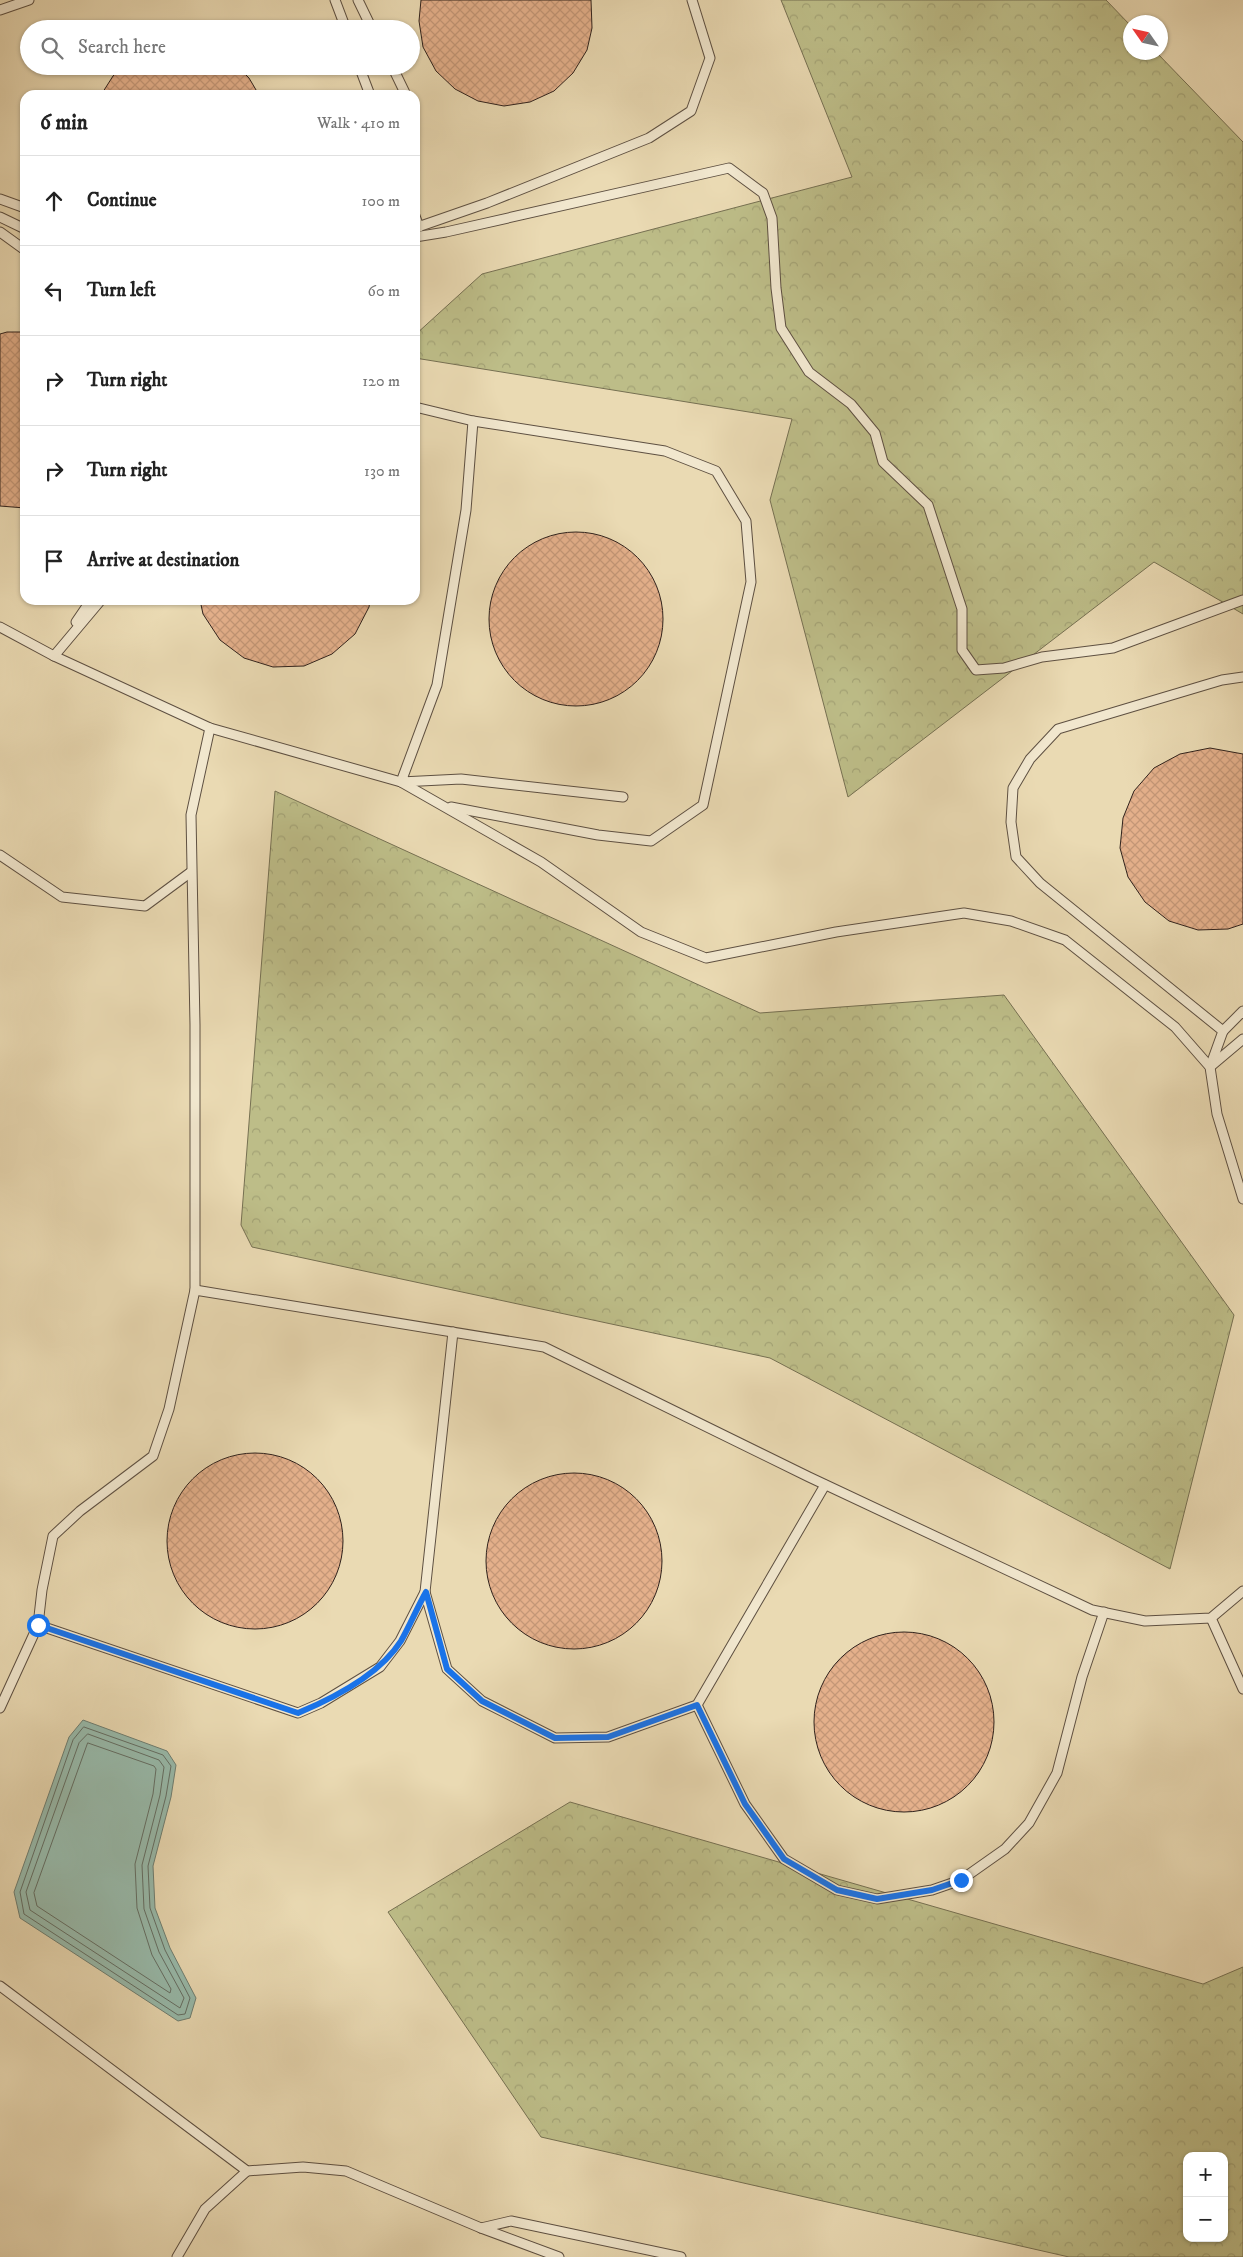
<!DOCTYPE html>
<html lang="en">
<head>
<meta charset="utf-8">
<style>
  :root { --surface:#fff; --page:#f2f2f2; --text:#222; --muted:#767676; --line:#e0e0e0 }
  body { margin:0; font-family:"IM FELL DW Pica",serif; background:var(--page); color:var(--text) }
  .controls { position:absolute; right:15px; bottom:15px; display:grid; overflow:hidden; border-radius:10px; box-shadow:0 1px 4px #0004 }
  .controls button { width:45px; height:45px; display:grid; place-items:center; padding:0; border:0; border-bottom:1px solid var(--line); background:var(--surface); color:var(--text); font:25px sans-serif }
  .compass { position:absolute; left:1123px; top:15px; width:45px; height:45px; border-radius:50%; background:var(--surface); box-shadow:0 1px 4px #0004; rotate:304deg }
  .stop { position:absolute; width:15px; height:15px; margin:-11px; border:4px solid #1a73e8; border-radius:50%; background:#fff }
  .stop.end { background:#1a73e8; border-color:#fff; box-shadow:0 1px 5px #0008 }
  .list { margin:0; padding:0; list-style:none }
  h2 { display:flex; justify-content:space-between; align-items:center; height:65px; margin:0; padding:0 20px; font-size:21px }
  h2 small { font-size:16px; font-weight:400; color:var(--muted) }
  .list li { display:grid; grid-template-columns:32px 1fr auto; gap:15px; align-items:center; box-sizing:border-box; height:90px; padding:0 20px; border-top:1px solid var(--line) }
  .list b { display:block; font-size:19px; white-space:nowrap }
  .list em { font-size:16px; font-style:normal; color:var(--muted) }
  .icon { flex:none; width:28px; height:28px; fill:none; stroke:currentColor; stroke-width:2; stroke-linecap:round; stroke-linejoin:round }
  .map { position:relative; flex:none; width:1243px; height:2257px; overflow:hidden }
  .search { position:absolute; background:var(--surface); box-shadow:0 1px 4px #0004; left:20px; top:20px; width:400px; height:55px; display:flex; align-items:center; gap:12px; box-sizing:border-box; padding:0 18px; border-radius:28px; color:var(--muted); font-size:19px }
  .panel { position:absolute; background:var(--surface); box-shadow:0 1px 4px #0004; left:20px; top:90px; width:400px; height:515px; border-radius:15px }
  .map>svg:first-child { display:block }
  .forest { fill:url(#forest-crowns); stroke:#767052; fill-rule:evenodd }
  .water { fill:#98bbac; stroke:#6e7e72 }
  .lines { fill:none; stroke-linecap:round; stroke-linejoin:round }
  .shore { stroke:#646e64; stroke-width:1 }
  .building { fill:url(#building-cross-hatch); stroke:#30221c }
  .lane-casing { stroke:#5e5042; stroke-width:11 }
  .lane { stroke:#f1e7ce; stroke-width:9 }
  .route { stroke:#1a73e8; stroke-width:6 }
</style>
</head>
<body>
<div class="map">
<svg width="1243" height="2257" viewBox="0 0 1243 2257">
  <defs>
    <pattern id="forest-crowns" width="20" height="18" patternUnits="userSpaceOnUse" patternTransform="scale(1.25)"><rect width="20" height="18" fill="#bdbd88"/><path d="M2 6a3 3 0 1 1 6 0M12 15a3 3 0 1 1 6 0" fill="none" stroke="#a3a275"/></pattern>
    <pattern id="building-cross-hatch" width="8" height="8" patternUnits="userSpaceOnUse" patternTransform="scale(1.25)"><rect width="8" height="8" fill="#e4b08b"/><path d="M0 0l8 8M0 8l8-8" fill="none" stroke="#c49777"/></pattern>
  </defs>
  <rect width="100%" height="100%" fill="#eadab3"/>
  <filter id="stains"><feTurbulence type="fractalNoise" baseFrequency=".004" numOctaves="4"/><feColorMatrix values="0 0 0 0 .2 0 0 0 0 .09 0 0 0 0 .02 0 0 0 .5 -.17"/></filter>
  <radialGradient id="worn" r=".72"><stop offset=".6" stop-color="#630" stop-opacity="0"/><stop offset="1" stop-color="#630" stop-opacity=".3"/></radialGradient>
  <g class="forest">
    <polygon points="781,0 1106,0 1130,25 1130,52 1157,53 1243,142 1243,614 1154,562 848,797 770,500 792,419 415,358 415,335 482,274 852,177"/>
    <polygon points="275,791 760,1013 1004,995 1234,1315 1170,1569 770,1358 252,1247 241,1225"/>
    <path d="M570 1802 1203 1984 1243 1967V2257H1069L541 2137 388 1912ZM1187 2156H1224V2238H1187Z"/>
  </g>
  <polygon class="water" points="83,1720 167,1751 176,1765 171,1797 153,1866 155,1908 170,1948 196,1998 190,2018 178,2021 20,1918 14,1892 69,1737"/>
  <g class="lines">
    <g class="shore">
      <polygon points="84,1727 163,1755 171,1766 166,1796 148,1866 150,1908 165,1950 190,1998 185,2014 178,2015 24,1914 20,1892 73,1740"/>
      <polygon points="88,1734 159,1760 164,1767 160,1795 142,1865 144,1909 159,1952 184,1998 180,2008 30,1910 26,1892 79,1743"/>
      <polygon points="88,1743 154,1766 156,1769 153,1794 135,1864 137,1908 152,1955 171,1989 170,1993 37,1906 34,1893"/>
    </g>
  </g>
  <g class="building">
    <polygon points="421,0 591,0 592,28 587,50 573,73 554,91 530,102 504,106 478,101 455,89 436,71 423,47 419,21"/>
    <polygon points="123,66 237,66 249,78 259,95 101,95 113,76"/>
    <polygon points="7,332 25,332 25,508 0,506 0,334"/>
    <circle cx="576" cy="619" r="87"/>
    <polygon points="200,600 370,600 369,607 355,634 332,654 304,666 273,667 244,658 220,640 203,614"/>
    <polygon points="1210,748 1243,754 1243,924 1228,929 1198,930 1169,921 1145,902 1128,877 1120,848 1123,818 1134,791 1154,768 1180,754"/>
    <circle cx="255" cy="1541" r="88"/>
    <circle cx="574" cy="1561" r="88"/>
    <circle cx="904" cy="1722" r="90"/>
  </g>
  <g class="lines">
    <g class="lane-casing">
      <g id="lane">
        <polyline points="335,0 346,29"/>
        <polyline points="358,0 372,29"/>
        <polyline points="0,10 29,0"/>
        <polyline points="359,66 370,95"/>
        <polyline points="392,66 406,95"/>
        <polyline points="0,199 25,208"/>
        <polyline points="415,216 419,227"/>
        <polyline points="0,217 25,229"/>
        <polyline points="415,228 487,203 649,138 691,111 710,58 692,0"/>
        <polyline points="0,232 25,250"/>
        <polyline points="415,237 446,232 729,168 763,193 772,218 776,288 781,328 809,372 851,404 875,433 883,462 928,505 962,609 962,650 976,670 1004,668 1042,657 1113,648 1243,600"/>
        <polyline points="415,407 473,421 665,451 716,471 746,521 751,582 703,805 651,841 598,835 451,807"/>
        <polyline points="473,421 466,510 437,685 401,782 461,779 623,797"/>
        <polyline points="76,622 91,600"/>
        <polyline points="0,627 54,656 210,728 401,782 541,862 641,932 706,958 836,932 964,913 1011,921 1065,940 1175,1027 1210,1067 1217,1114 1243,1199"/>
        <polyline points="54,656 101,600"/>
        <polyline points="0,855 62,897 145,906 191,872"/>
        <polyline points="1223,1031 1243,1011"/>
        <polyline points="1211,1066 1243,1039"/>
        <polyline points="1210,1067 1223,1031 1040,883 1016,857 1011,822 1013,788 1030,759 1058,729 1222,680 1243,677"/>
        <polyline points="195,1290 195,1025 191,815 210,728"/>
        <polyline points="425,1592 447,1669 482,1701 555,1738 608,1737 697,1705 825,1485"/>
        <polyline points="1211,1618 1243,1689"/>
        <polyline points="38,1625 298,1713 321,1703 380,1667 400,1641 425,1592 453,1332"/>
        <polyline points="697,1705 745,1804 784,1859 837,1890 877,1899 932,1890 961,1880 1005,1849 1029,1823 1057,1773 1082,1677 1104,1612"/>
        <polyline points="0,1708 38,1625 42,1590 53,1536 80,1511 153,1456 169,1409 195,1290 544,1347 809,1477 1092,1610 1145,1621 1211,1618 1243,1591"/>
        <polyline points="0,1986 247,2171 303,2167 346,2171 481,2228 559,2257"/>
        <polyline points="481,2228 511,2221 681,2257"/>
        <polyline points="177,2257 205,2209 247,2171"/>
      </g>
    </g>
    <use href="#lane" class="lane"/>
  </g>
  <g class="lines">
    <path class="route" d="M38 1625 298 1713C334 1698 380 1674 401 1641 410 1625 417 1608 426 1592L447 1669 482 1701 555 1738 608 1737 697 1705 745 1804 784 1859 837 1890 877 1899 932 1890 961 1880"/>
  </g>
  <rect width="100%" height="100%" filter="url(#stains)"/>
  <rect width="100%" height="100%" fill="url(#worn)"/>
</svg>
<div class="controls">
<button>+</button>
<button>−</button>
</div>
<svg class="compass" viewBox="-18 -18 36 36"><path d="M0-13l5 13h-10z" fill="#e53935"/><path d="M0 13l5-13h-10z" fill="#767676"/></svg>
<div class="stop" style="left:38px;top:1625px"></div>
<div class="stop end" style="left:961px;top:1880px"></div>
<div class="search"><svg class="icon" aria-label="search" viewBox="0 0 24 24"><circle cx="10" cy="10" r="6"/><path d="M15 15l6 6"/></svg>Search here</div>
<section class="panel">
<h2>6 min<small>Walk · 410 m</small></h2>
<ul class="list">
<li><svg class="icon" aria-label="ahead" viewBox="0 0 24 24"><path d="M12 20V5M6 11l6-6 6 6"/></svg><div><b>Continue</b></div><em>100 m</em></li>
<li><svg class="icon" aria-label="left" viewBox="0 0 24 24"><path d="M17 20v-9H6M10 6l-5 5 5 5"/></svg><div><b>Turn left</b></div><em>60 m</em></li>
<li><svg class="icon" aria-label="right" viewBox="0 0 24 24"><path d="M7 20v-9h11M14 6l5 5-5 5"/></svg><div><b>Turn right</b></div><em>120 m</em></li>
<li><svg class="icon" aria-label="right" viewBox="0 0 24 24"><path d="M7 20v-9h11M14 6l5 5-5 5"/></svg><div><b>Turn right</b></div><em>130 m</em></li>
<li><svg class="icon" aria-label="arrive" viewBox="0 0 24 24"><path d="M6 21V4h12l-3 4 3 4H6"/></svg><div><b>Arrive at destination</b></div></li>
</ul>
</section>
</div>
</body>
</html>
